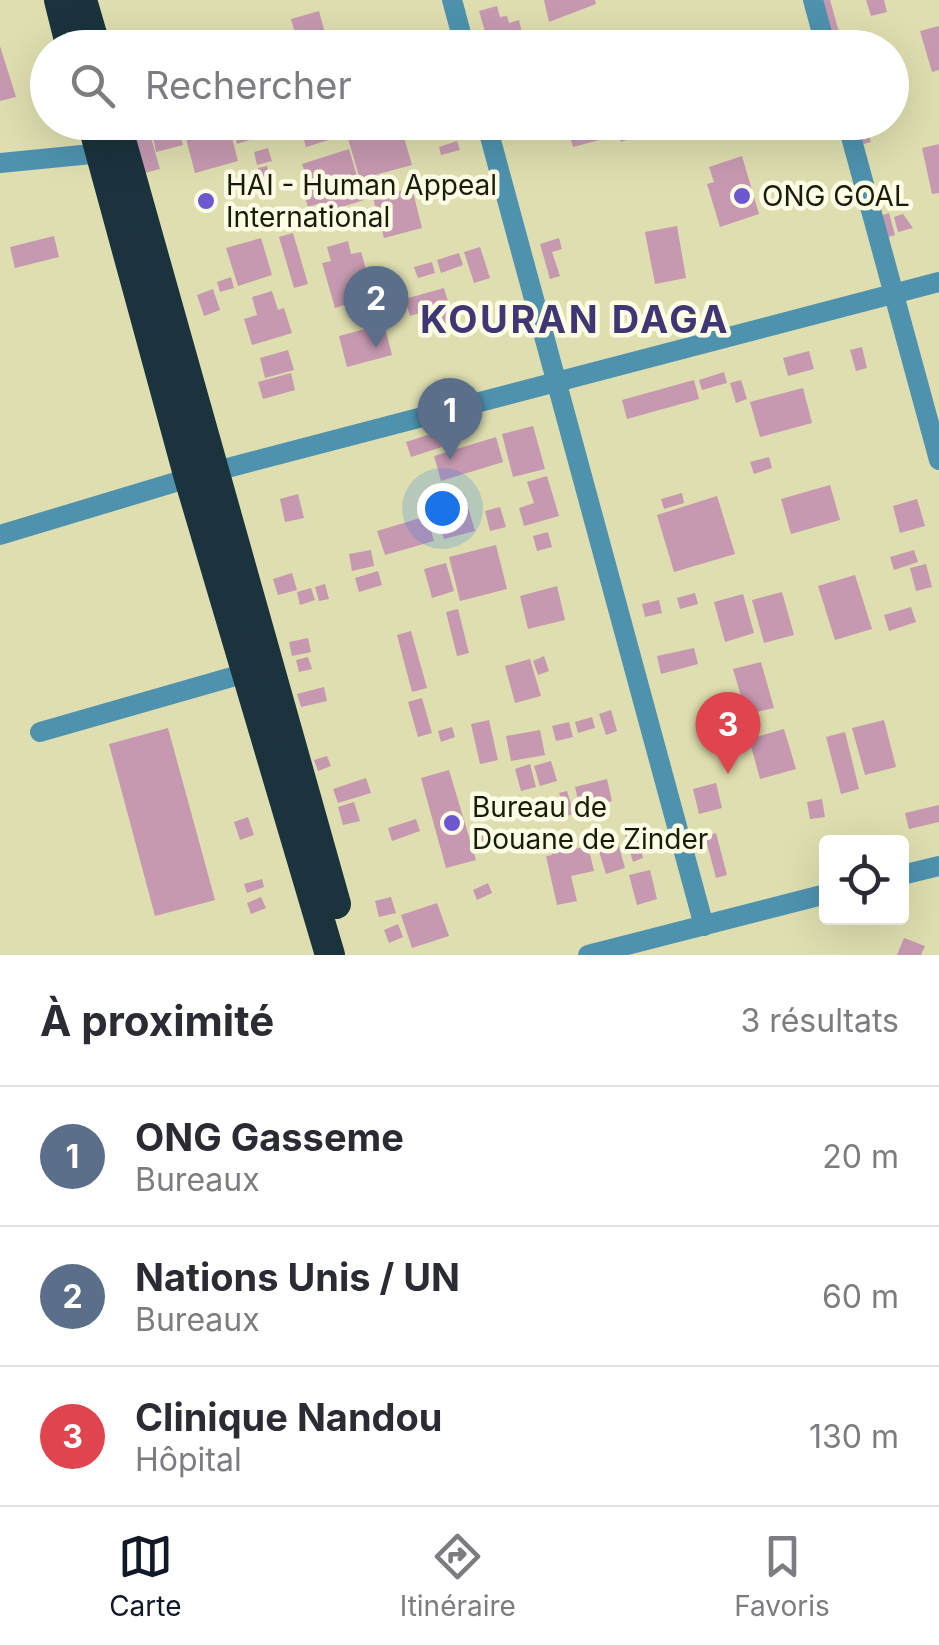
<!DOCTYPE html>
<html lang="fr">
<head>
<meta charset="utf-8">
<style>
  :root { --surface:#fff; --page:#f7f7f7; --text:#2b2b33; --muted:#7c7c81; --line:#e1e1e2; --accent:#111827 }
  body { margin:0; font-family:Inter,sans-serif; background:var(--page); color:var(--text) }
  .controls { position:absolute; right:30px; bottom:30px; display:grid; overflow:hidden; border-radius:10px; box-shadow:0 10px 40px #0002 }
  .controls button { width:90px; height:90px; display:grid; place-items:center; padding:0; border:0; border-bottom:2px solid var(--line); background:var(--surface); color:var(--text); font:50px sans-serif }
  .you { position:absolute; left:442px; top:508px; width:35px; height:35px; margin:-25px; border:8px solid #fff; border-radius:50%; background:#1a73e8; box-shadow:0 0 0 15px #1a73e833 }
  .badge { display:grid; place-items:center; width:65px; height:65px; border-radius:50%; background:var(--accent); color:#fff; font-size:32px; font-weight:700 }
  .pin { position:absolute; translate:-50% -82px; filter:drop-shadow(0 2px 5px #0008) }
  .pin::after { content:''; position:absolute; top:52px; width:35px; height:30px; background:inherit; clip-path:polygon(0 0,100% 0,50% 100%) }
  .list { margin:0; padding:0; list-style:none }
  h2 { display:flex; justify-content:space-between; align-items:center; height:130px; margin:0; padding:0 40px; font-size:42px }
  h2 small { font-size:32px; font-weight:400; color:var(--muted) }
  .list li { display:grid; grid-template-columns:65px 1fr auto; gap:30px; align-items:center; box-sizing:border-box; height:140px; padding:0 40px; border-top:2px solid var(--line) }
  .list b { display:block; font-size:38px; white-space:nowrap }
  .list p { margin:0; font-size:32px; white-space:nowrap; color:var(--muted) }
  .list em { font-size:32px; font-style:normal; color:var(--muted) }
  .icon { flex:none; width:55px; height:55px; fill:none; stroke:currentColor; stroke-width:2; stroke-linecap:round; stroke-linejoin:round }
  .map { position:relative; flex:none; width:939px; height:955px; overflow:hidden }
  .search { position:absolute; background:var(--surface); box-shadow:0 10px 40px #0002; left:30px; right:30px; top:30px; height:110px; display:flex; align-items:center; gap:25px; box-sizing:border-box; padding:0 35px; border-radius:55px; color:var(--muted); font-size:38px }
  .sheet { height:550px; background:var(--surface) }
  nav { display:flex; justify-content:space-around; align-items:center; box-sizing:border-box; height:140px; border-top:2px solid var(--line); background:var(--surface); font-size:28px; color:var(--muted) }
  nav a { display:grid; justify-items:center; gap:5px }
  nav .on { color:var(--accent) }
  .map>svg:first-child { display:block }
  .building { fill:#c699b0 }
  .lines { fill:none; stroke-linecap:round; stroke-linejoin:round }
  .minor { stroke:#4e92ae; stroke-width:20 }
  .highway { stroke:#1a333d; stroke-width:30 }
  .poi-dot { fill:#6e57d1; stroke:#fdfde6; stroke-width:4 }
  .labels { text-anchor:middle; dominant-baseline:central; stroke-width:9; stroke-linejoin:round; paint-order:stroke }
  .poi-label { font-size:28px; fill:#1c1b0a; stroke:#fdfde6; text-anchor:start }
  .district-label { font-size:38px; font-weight:bold; letter-spacing:2.5px; fill:#403673; stroke:#fdfde6 }
</style>
</head>
<body>
<div class="map">
<svg width="939" height="955" viewBox="0 0 939 955">
  <rect width="100%" height="100%" fill="#dedeb0"/>
  <g class="building">
    <polygon points="544,0 595,0 596,4 549,22"/>
    <polygon points="816,0 830,0 839,32 827,36"/>
    <polygon points="866,0 884,0 887,12 871,16"/>
    <polygon points="497,6 500,17 507,16 509,23 519,20 522,33 488,42 479,11"/>
    <polygon points="319,11 329,48 299,48 291,19"/>
    <polygon points="939,26 939,70 932,72 920,31"/>
    <polygon points="603,32 607,48 548,48 548,46"/>
    <polygon points="701,33 705,48 687,48 684,38"/>
    <polygon points="0,46 16,97 0,101"/>
    <polygon points="213,122 228,122 238,161 195,173 184,131"/>
    <polygon points="231,122 248,123 253,139 237,144"/>
    <polygon points="298,122 341,122 345,135 306,147"/>
    <polygon points="343,122 363,122 364,128 389,122 393,137 403,134 412,165 360,179"/>
    <polygon points="565,122 627,122 632,138 621,142 617,128 605,131 607,138 573,147"/>
    <polygon points="849,122 865,122 871,142 856,146"/>
    <polygon points="148,127 160,169 145,173 134,131"/>
    <polygon points="179,131 183,145 156,152 153,137"/>
    <polygon points="457,141 460,150 441,155 439,147"/>
    <polygon points="939,144 939,193 932,194 922,148"/>
    <polygon points="268,148 272,161 257,165 254,152"/>
    <polygon points="349,149 364,200 323,213 321,203 308,207 301,184 308,182 302,164"/>
    <polygon points="742,156 759,214 720,227 707,184 714,182 709,167"/>
    <polygon points="267,166 275,194 266,196 258,168"/>
    <polygon points="412,188 422,228 384,238 373,198"/>
    <polygon points="889,213 895,235 882,239 876,217"/>
    <polygon points="903,214 913,228 898,232 894,217"/>
    <polygon points="677,226 686,278 655,284 645,232"/>
    <polygon points="293,233 308,284 294,288 279,237"/>
    <polygon points="54,236 59,257 15,268 10,247"/>
    <polygon points="261,238 272,275 238,286 226,248"/>
    <polygon points="559,238 562,249 552,252 560,276 550,279 540,244"/>
    <polygon points="348,241 351,254 361,252 374,296 335,308 322,263 331,261 327,247"/>
    <polygon points="480,247 490,278 474,283 464,252"/>
    <polygon points="459,253 463,265 441,273 437,260"/>
    <polygon points="432,262 435,273 418,278 414,267"/>
    <polygon points="231,277 234,288 220,292 217,282"/>
    <polygon points="444,288 454,322 444,325 439,307 410,316 405,299"/>
    <polygon points="213,289 220,310 204,316 197,295"/>
    <polygon points="272,291 278,310 284,308 292,333 252,345 244,319 257,315 252,297"/>
    <polygon points="384,324 392,355 347,367 339,336"/>
    <polygon points="862,347 867,368 856,371 850,350"/>
    <polygon points="288,350 294,370 265,378 260,358"/>
    <polygon points="809,351 814,369 788,376 783,358"/>
    <polygon points="724,372 727,383 702,390 699,380"/>
    <polygon points="291,373 295,390 263,399 258,382"/>
    <polygon points="694,380 699,399 627,419 622,400"/>
    <polygon points="741,380 747,399 736,403 730,383"/>
    <polygon points="803,388 812,423 760,437 750,402"/>
    <polygon points="533,426 545,469 513,477 502,434"/>
    <polygon points="437,432 442,447 411,457 406,442"/>
    <polygon points="496,437 503,462 441,481 434,456"/>
    <polygon points="769,457 772,468 754,474 750,462"/>
    <polygon points="547,476 559,516 524,526 519,508 534,503 527,482"/>
    <polygon points="830,485 840,520 791,534 781,499"/>
    <polygon points="464,493 475,531 444,539 433,503"/>
    <polygon points="682,493 684,503 664,509 661,499"/>
    <polygon points="298,494 304,518 285,522 280,499"/>
    <polygon points="717,496 735,554 674,572 657,515"/>
    <polygon points="917,499 925,526 900,533 893,506"/>
    <polygon points="500,507 506,527 490,531 485,511"/>
    <polygon points="427,516 434,541 385,555 377,531"/>
    <polygon points="548,532 552,547 537,551 533,536"/>
    <polygon points="496,545 507,589 460,601 449,557"/>
    <polygon points="371,550 374,566 352,571 349,554"/>
    <polygon points="914,550 918,562 894,570 890,557"/>
    <polygon points="446,563 454,591 432,598 424,569"/>
    <polygon points="926,564 932,587 916,591 910,568"/>
    <polygon points="378,571 382,585 359,592 355,578"/>
    <polygon points="292,573 297,590 278,595 273,579"/>
    <polygon points="855,575 872,629 835,640 818,586"/>
    <polygon points="325,584 329,599 319,601 315,587"/>
    <polygon points="557,586 565,620 528,629 520,596"/>
    <polygon points="311,588 315,600 300,605 297,592"/>
    <polygon points="782,592 794,635 764,643 752,600"/>
    <polygon points="695,593 698,604 680,609 677,598"/>
    <polygon points="743,594 754,633 725,642 714,602"/>
    <polygon points="659,600 662,613 645,617 642,604"/>
    <polygon points="911,607 916,622 889,631 884,615"/>
    <polygon points="458,609 469,653 457,656 446,612"/>
    <polygon points="411,631 427,688 412,692 397,635"/>
    <polygon points="308,638 311,652 292,656 289,642"/>
    <polygon points="694,648 698,664 661,674 657,656"/>
    <polygon points="544,656 549,671 538,675 533,661"/>
    <polygon points="308,657 312,669 299,672 296,660"/>
    <polygon points="530,659 541,696 515,703 505,666"/>
    <polygon points="761,662 774,708 733,717 727,700 739,696 744,706 733,669"/>
    <polygon points="324,687 327,701 301,707 297,694"/>
    <polygon points="422,698 432,733 418,737 408,702"/>
    <polygon points="611,710 617,731 606,735 599,714"/>
    <polygon points="592,717 595,728 578,733 575,722"/>
    <polygon points="489,720 498,760 480,764 471,724"/>
    <polygon points="884,720 896,767 865,775 852,728"/>
    <polygon points="569,722 573,737 556,741 552,726"/>
    <polygon points="452,727 455,737 441,742 438,731"/>
    <polygon points="168,728 215,900 155,916 109,744"/>
    <polygon points="784,729 796,769 760,779 749,739"/>
    <polygon points="540,730 545,755 511,761 506,736"/>
    <polygon points="845,732 859,789 841,794 826,737"/>
    <polygon points="327,756 331,766 318,771 314,760"/>
    <polygon points="551,761 557,781 540,786 534,766"/>
    <polygon points="530,764 536,787 521,791 515,769"/>
    <polygon points="449,770 476,860 446,868 421,778"/>
    <polygon points="366,778 371,793 338,803 333,789"/>
    <polygon points="607,779 612,801 580,808 575,787"/>
    <polygon points="716,783 722,808 699,814 693,789"/>
    <polygon points="567,791 574,814 566,816 559,793"/>
    <polygon points="822,799 825,817 810,819 807,802"/>
    <polygon points="354,802 360,821 343,825 338,807"/>
    <polygon points="939,805 939,822 909,829 905,813"/>
    <polygon points="248,817 254,835 240,840 234,822"/>
    <polygon points="416,819 420,831 392,841 388,828"/>
    <polygon points="634,825 643,858 633,862 623,828"/>
    <polygon points="485,829 492,848 479,853 473,834"/>
    <polygon points="716,833 727,875 716,878 705,836"/>
    <polygon points="616,836 625,868 606,874 596,842"/>
    <polygon points="561,839 565,851 588,846 594,871 571,876 577,901 557,905 546,856 552,855 549,842"/>
    <polygon points="650,870 657,899 637,905 629,875"/>
    <polygon points="262,879 264,887 247,893 244,884"/>
    <polygon points="488,883 492,893 477,900 473,890"/>
    <polygon points="261,897 266,908 251,914 247,903"/>
    <polygon points="391,897 396,913 379,917 375,901"/>
    <polygon points="437,903 449,936 412,948 401,915"/>
    <polygon points="398,924 403,937 389,943 384,930"/>
    <polygon points="904,938 925,946 921,955 897,955"/>
  </g>
  <g class="lines">
    <g class="minor">
      <polyline points="452,0 465,48"/>
      <polyline points="813,0 826,48"/>
      <polyline points="486,122 704,926"/>
      <polyline points="847,122 939,460"/>
      <polyline points="0,163 112,152"/>
      <polyline points="0,535 189,478 939,282"/>
      <polyline points="40,732 256,670"/>
      <polyline points="902,875 939,866"/>
      <polyline points="588,955 826,894"/>
    </g>
    <g class="highway">
      <polyline points="59,0 71,48"/>
      <polyline points="82,0 96,48"/>
      <polyline points="92,122 189,478 330,955"/>
      <polyline points="116,122 336,904"/>
    </g>
  </g>
  <g class="poi-dot">
    <circle cx="742" cy="196" r="10"/>
    <circle cx="206" cy="201" r="10"/>
    <circle cx="452" cy="823" r="10"/>
  </g>
  <g class="labels">
    <g class="poi-label">
      <text x="226" y="185">HAI - Human Appeal<tspan x="226" dy="32">International</tspan></text>
      <text x="762" y="196">ONG GOAL</text>
      <text x="472" y="807">Bureau de<tspan x="472" dy="32">Douane de Zinder</tspan></text>
    </g>
    <g class="district-label">
      <text x="575" y="319">KOURAN DAGA</text>
    </g>
  </g>
</svg>
<div class="controls">
<button><svg class="icon" aria-label="locate" viewBox="0 0 24 24"><circle cx="12" cy="12" r="6"/><path d="M12 2v4M12 18v4M2 12h4M18 12h4"/></svg></button>
</div>
<div class="you"></div>
<div class="pin badge" style="left:450px;top:460px;background:#5c6f8a">1</div>
<div class="pin badge" style="left:376px;top:348px;background:#5c6f8a">2</div>
<div class="pin badge" style="left:728px;top:774px;background:#e0444e">3</div>
<div class="search"><svg class="icon" aria-label="search" viewBox="0 0 24 24"><circle cx="10" cy="10" r="6"/><path d="M15 15l6 6"/></svg>Rechercher</div>
</div>
<section class="sheet">
<h2>À proximité<small>3 résultats</small></h2>
<ul class="list">
<li><span class="badge" style="background:#5c6f8a">1</span><div><b>ONG Gasseme</b><p>Bureaux</p></div><em>20 m</em></li>
<li><span class="badge" style="background:#5c6f8a">2</span><div><b>Nations Unis / UN</b><p>Bureaux</p></div><em>60 m</em></li>
<li><span class="badge" style="background:#e0444e">3</span><div><b>Clinique Nandou</b><p>Hôpital</p></div><em>130 m</em></li>
</ul>
</section>
<nav>
<a class="on"><svg class="icon" aria-label="map" viewBox="0 0 24 24"><path d="M3 6l6-2 6 2 6-2v14l-6 2-6-2-6 2zM9 4v14M15 6v14"/></svg>Carte</a>
<a><svg class="icon" aria-label="directions" viewBox="0 0 24 24"><path d="M12 3l9 9-9 9-9-9zM9 14v-3h6M13 9l2 2-2 2"/></svg>Itinéraire</a>
<a><svg class="icon" aria-label="saved" viewBox="0 0 24 24"><path d="M7 4h10v16l-5-4-5 4z"/></svg>Favoris</a>
</nav>
</body>
</html>
